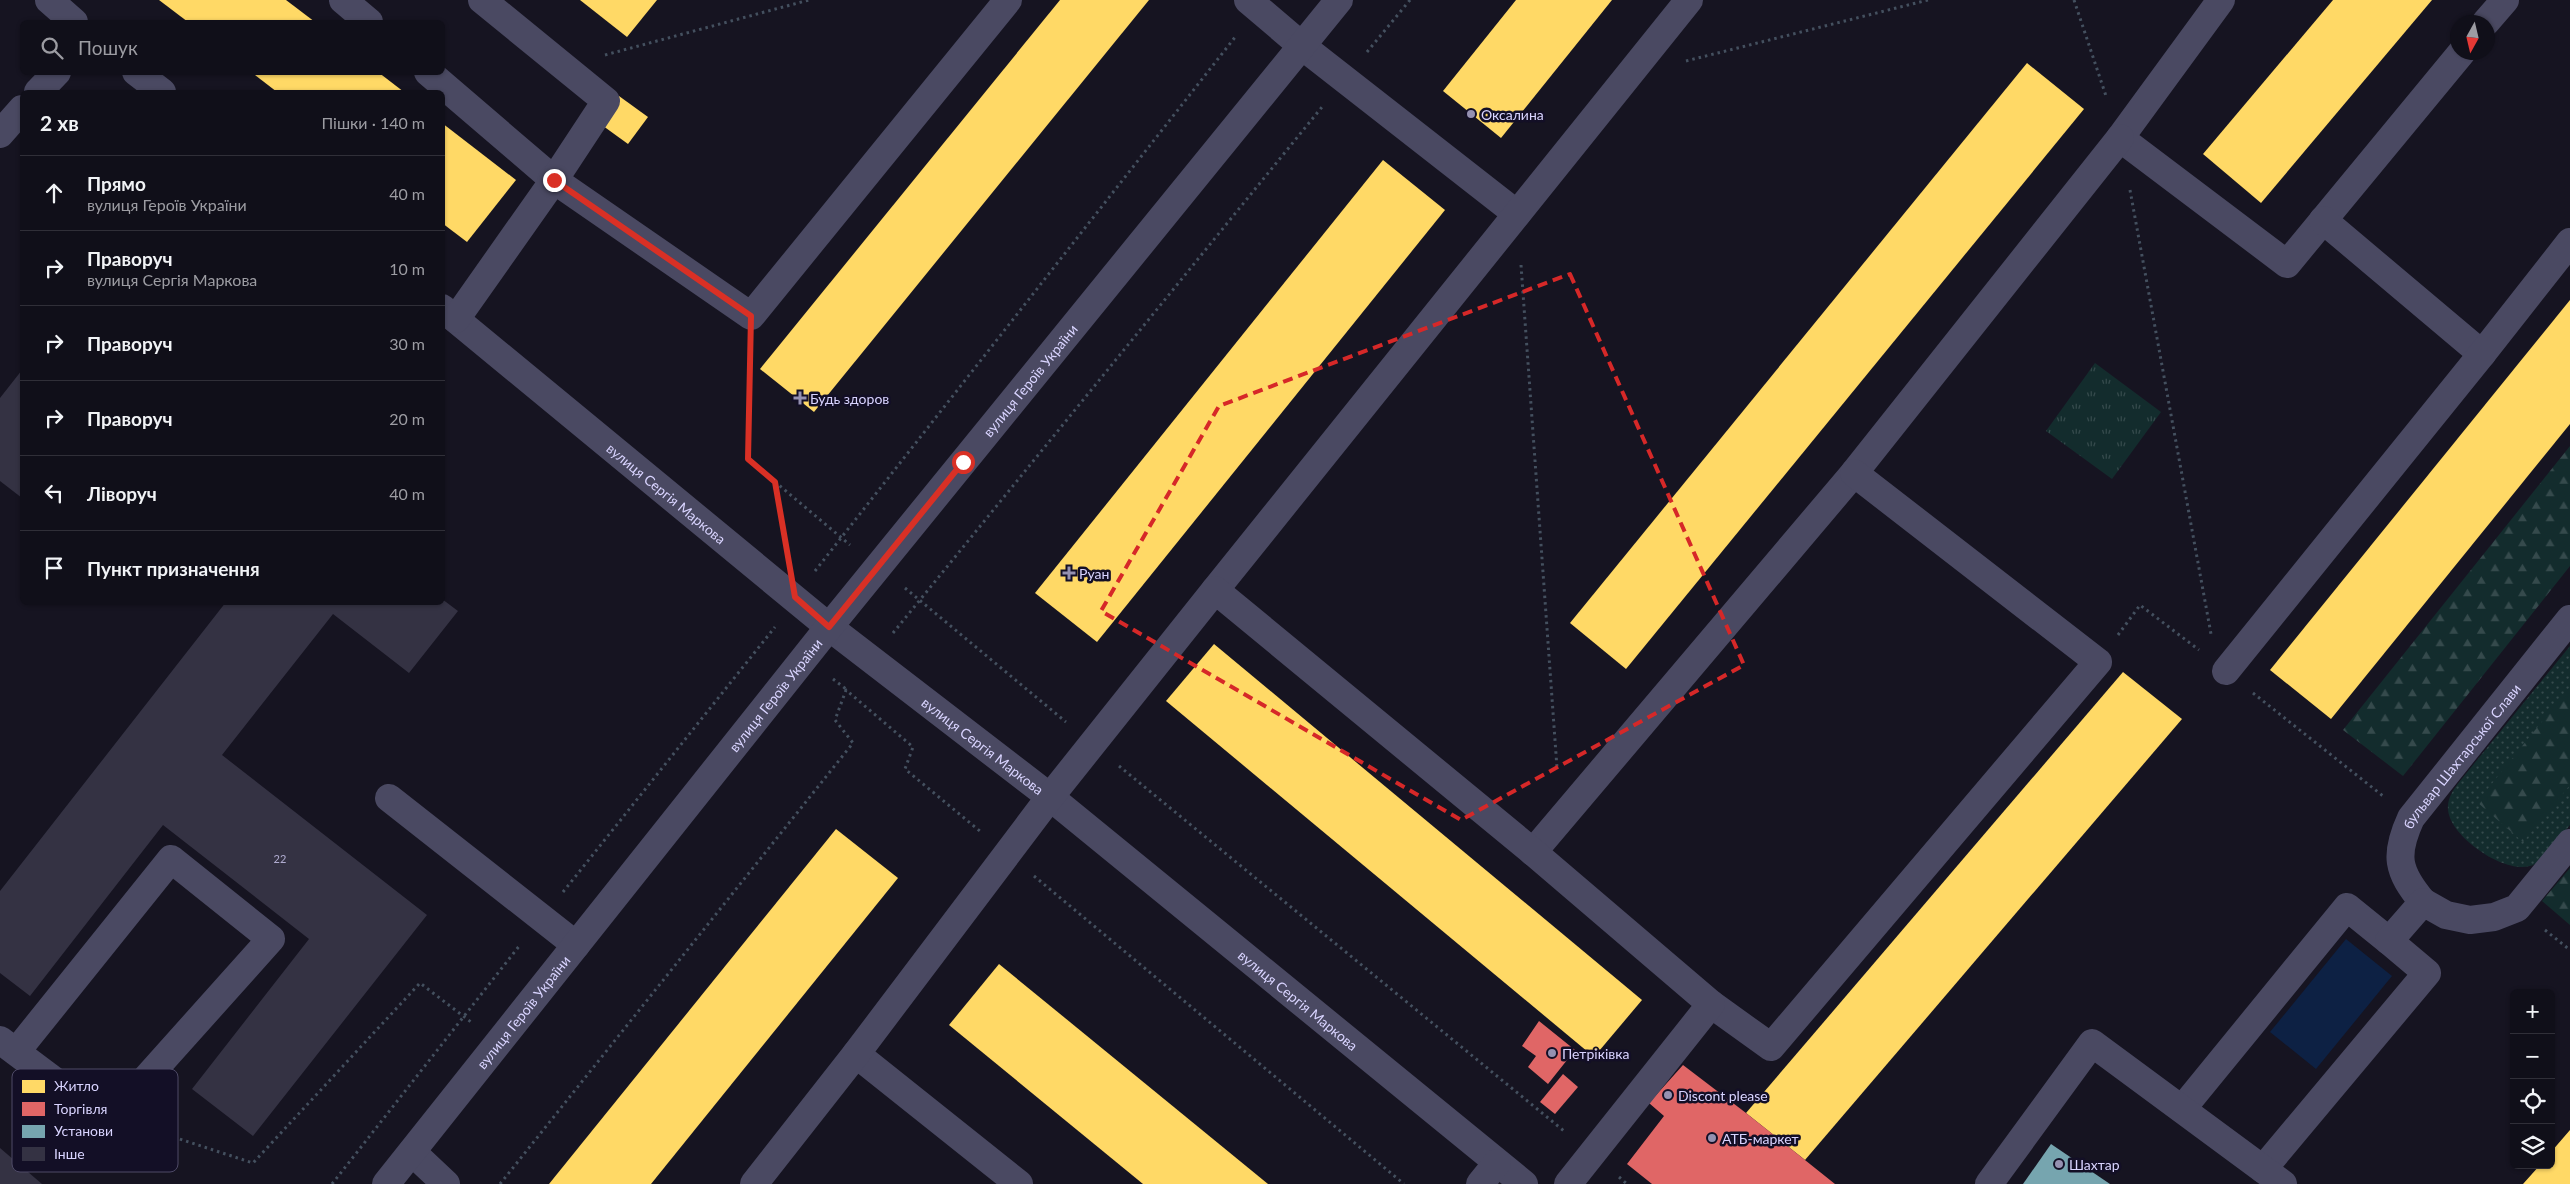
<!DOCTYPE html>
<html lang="uk">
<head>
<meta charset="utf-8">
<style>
  :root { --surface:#100f19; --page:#1e1d26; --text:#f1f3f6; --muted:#9c9ca2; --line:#302f38 }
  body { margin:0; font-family:Lato,sans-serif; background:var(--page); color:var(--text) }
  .controls { position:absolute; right:15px; bottom:15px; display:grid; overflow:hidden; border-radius:8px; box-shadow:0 1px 4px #0004 }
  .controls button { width:45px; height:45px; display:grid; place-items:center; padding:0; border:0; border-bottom:1px solid var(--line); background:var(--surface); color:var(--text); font:25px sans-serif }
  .compass { position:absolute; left:2450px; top:15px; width:45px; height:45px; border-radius:50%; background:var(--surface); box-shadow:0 1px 4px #0004; rotate:188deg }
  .stop { position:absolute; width:15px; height:15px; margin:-11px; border:4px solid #d93025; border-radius:50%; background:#fff }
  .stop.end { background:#d93025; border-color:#fff; box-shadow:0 1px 5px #0008 }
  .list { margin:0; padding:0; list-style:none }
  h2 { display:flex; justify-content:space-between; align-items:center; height:65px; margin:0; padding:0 20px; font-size:21px }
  h2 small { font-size:16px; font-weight:400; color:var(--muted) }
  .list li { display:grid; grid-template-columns:32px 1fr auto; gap:15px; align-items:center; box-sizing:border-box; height:75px; padding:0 20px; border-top:1px solid var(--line) }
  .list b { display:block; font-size:19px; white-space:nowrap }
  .list p { margin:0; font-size:16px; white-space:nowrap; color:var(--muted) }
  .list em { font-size:16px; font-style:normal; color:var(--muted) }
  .icon { flex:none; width:28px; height:28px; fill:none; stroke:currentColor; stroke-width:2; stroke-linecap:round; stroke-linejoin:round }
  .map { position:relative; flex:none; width:2570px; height:1184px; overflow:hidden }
  .search { position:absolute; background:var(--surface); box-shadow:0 1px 4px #0004; left:20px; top:20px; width:425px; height:55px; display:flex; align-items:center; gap:12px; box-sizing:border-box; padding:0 18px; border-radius:8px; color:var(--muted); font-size:19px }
  .panel { position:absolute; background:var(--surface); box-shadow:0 1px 4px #0004; left:20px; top:90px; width:425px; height:515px; border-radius:8px }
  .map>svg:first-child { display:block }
  .grass { fill:url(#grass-dots) }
  .forest { fill:url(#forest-firs) }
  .park { fill:url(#park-tufts) }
  .water { fill:#0d2144 }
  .homes { fill:#ffd966 }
  .shops { fill:#e06666 }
  .public { fill:#76a5af }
  .building { fill:#343243 }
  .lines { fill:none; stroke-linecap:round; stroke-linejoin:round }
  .path { stroke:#44505f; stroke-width:3; stroke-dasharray:2.5 4; stroke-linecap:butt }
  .minor { stroke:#4a4962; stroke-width:28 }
  .route { stroke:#d93025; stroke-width:6 }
  .marked { fill:none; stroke:#d62828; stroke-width:4; stroke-dasharray:10 6; stroke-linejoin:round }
  .poi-dot { fill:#9591b1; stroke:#130f26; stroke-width:2 }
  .labels { text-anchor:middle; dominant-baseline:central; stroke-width:5; stroke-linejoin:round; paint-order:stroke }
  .number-label { font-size:11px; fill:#b0acd0 }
  .poi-label { font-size:14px; fill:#d9d4ff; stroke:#130f26; text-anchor:start }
  .street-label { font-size:14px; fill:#d9d4ff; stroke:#130f26 }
  .key { fill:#130f26; stroke:#4e4a67; stroke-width:1 }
  .key-label { font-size:14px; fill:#d9d4ff }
</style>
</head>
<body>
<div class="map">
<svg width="2570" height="1184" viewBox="0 0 2570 1184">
  <defs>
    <pattern id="grass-dots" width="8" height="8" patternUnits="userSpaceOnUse" patternTransform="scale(1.25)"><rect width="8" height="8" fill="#132c2d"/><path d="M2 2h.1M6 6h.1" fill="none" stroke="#354a4c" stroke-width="1.8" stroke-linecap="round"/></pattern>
    <pattern id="forest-firs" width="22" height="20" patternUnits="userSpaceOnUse" patternTransform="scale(1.25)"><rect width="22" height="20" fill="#132c2d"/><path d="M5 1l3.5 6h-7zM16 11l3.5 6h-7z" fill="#354a4c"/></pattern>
    <pattern id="park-tufts" width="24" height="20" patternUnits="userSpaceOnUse" patternTransform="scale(1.25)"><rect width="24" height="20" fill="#132c2d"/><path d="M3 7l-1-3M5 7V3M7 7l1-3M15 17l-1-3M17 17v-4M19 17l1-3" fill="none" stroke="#354a4c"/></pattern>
  </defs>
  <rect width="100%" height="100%" fill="#161421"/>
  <path class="grass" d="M2570 646V825C2559 838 2547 861 2530 866 2504 874 2449 836 2448 809 2447 798 2454 789 2460 781Z"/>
  <g class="forest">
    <polygon points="2570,446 2570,566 2403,776 2343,730"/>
    <polygon points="2570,687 2570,785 2523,842 2477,802"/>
    <polygon points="2570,868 2570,925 2542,901"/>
  </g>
  <polygon class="park" points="2095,363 2161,412 2112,479 2046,431"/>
  <polygon class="water" points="2346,939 2392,976 2316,1069 2270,1032"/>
  <g class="homes">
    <polygon points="159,0 286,0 315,22 188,22"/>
    <polygon points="580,0 657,0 627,37"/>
    <polygon points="1060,0 1149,0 814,412 760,369"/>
    <polygon points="1516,0 1612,0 1501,138 1443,91"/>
    <polygon points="2333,0 2432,0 2261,203 2203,154"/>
    <polygon points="2027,63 2084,109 1626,669 1570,623"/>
    <polygon points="251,72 378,72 404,92 277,92"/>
    <polygon points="619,96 648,117 628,144 599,123"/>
    <polygon points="442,123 516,180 467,242 442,223"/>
    <polygon points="1383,160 1445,210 1097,642 1035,593"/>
    <polygon points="2570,300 2570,424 2331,719 2270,670"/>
    <polygon points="1214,644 1642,1000 1594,1057 1166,701"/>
    <polygon points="2123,672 2182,719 1805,1160 1746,1113"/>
    <polygon points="836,829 898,878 651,1184 549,1184"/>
    <polygon points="999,964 1268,1184 1143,1184 949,1025"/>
    <polygon points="2570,1130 2570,1184 2523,1184 2540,1165 2551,1165 2551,1152"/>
  </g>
  <g class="shops">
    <polygon points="1539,1021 1575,1050 1548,1084 1528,1067 1536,1056 1522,1046"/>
    <polygon points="1683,1065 1746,1113 1835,1184 1652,1184 1627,1164 1664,1116 1649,1103"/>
    <polygon points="1563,1074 1578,1087 1555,1114 1540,1102"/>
  </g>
  <polygon class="public" points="2051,1144 2110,1184 2023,1184"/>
  <g class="building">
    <polygon points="22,370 22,498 0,481 0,398"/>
    <polygon points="442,599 458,611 409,673 333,614 222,755 427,915 253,1136 192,1089 309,939 163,825 30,996 0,973 0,891 226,602 442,602"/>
    <polygon points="0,1148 42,1184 0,1184"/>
  </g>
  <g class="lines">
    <g class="path">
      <polyline points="2074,0 2106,96"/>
      <polyline points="1367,52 1410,0"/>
      <polyline points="605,55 809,0"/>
      <polyline points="1686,61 1928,0"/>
      <polyline points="2130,190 2211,634"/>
      <polyline points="1521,265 1557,768"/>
      <polyline points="750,351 748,459 850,545"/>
      <polyline points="775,483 786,545"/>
      <polyline points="815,571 1236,36"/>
      <polyline points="905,588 1066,722"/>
      <polyline points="893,633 1322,107"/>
      <polyline points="2118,635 2140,605 2199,650"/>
      <polyline points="833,679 846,689"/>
      <polyline points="2253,693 2383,796"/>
      <polyline points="1119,766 1564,1131"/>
      <polyline points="1034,876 1404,1184"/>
      <polyline points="563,892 775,627"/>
      <polyline points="2545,930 2570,950"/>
      <polyline points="149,1129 253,1163 420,983 471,1022"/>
      <polyline points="1619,1177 1627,1184"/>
      <polyline points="332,1184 520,945"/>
      <polyline points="500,1184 853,743 835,720 846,690 913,747 905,769 981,832"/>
    </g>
    <g class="minor">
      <polyline points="49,0 74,22"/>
      <polyline points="343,0 369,22"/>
      <polyline points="1248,0 1302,46 1517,214"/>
      <polyline points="2221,0 2120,138 2287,264 2462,52"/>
      <polyline points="2486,22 2505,0"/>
      <polyline points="136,72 162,92"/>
      <polyline points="428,72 554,180 751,316 1008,0"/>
      <polyline points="38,92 57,72"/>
      <polyline points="0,134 22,109"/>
      <polyline points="2323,220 2482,354"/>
      <path id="s1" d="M442 308 829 627 1050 797 1524 1184"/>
      <polyline points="456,319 554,180 606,101 482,0"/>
      <polyline points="1215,590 1689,0"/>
      <polyline points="2226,671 2482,354 2570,242"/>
      <polyline points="389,798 576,945"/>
      <polyline points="1533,852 1854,473 2120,138"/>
      <path id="s2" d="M2423 902C2397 871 2394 855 2411 818L2570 619"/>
      <polyline points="1711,1004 1771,1047 2098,662 1854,473"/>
      <polyline points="0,1040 108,1121 271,939 171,859 16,1052"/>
      <polyline points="856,1054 1019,1184"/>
      <polyline points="2182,1109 2347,907 2389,941"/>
      <polyline points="412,1152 446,1184"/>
      <polyline points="2263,1169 2427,973 2389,941 2423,902 2446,915 2470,920 2494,917 2517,908 2570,843"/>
      <path id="s3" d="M386 1184 829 627 1339 0"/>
      <polyline points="754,1184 856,1054 1050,797 1215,590 1533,852 1711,1004 1568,1184"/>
      <polyline points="1480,1184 1497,1163"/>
      <polyline points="1989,1184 2092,1043 2283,1184"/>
    </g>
  </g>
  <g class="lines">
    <polyline class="route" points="554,180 751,316 748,459 775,482 795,597 829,627 963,462"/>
  </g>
  <path class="marked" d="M1570 274 1744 665 1461 820 1101 611 1219 406Z"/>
  <g class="poi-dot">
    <circle cx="1471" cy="114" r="5"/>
    <path d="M797.5 390.5h5v5h5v5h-5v5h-5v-5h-5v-5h5z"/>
    <path d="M1066.5 565.5h5v5h5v5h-5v5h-5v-5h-5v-5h5z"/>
    <circle cx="1552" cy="1053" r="5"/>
    <circle cx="1668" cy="1095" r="5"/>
    <circle cx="1712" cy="1138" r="5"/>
    <circle cx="2059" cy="1164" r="5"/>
  </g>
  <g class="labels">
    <g class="number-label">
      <text x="280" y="858">22</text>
    </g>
    <g class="poi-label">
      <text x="1481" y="114">Оксалина</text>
      <text x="810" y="398">Будь здоров</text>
      <text x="1079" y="573">Руан</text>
      <text x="1562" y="1053">Петріківка</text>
      <text x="1678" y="1095">Discont please</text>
      <text x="1722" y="1138">АТБ-маркет</text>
      <text x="2069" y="1164">Шахтар</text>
    </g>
    <g class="street-label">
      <text stroke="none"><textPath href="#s3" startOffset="1030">вулиця Героїв України</textPath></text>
      <text stroke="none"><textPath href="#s1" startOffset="291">вулиця Сергія Маркова</textPath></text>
      <text stroke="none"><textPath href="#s3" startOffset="625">вулиця Героїв України</textPath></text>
      <text stroke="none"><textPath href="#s1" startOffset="696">вулиця Сергія Маркова</textPath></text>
      <text stroke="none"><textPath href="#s2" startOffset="172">бульвар Шахтарської Слави</textPath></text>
      <text stroke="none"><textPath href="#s1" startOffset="1101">вулиця Сергія Маркова</textPath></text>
      <text stroke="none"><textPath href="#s3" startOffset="220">вулиця Героїв України</textPath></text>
    </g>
  </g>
  <rect x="12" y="1069" width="166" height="103" rx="8" class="key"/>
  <rect x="22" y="1080" width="23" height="13" fill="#ffd966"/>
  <rect x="22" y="1102" width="23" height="14" fill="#e06666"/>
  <rect x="22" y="1125" width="23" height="13" fill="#76a5af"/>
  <rect x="22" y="1147" width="23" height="14" fill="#343243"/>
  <g class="key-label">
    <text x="54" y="1091">Житло</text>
    <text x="54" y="1114">Торгівля</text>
    <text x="54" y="1136">Установи</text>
    <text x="54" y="1159">Інше</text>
  </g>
</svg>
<div class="controls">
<button>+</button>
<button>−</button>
<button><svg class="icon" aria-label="locate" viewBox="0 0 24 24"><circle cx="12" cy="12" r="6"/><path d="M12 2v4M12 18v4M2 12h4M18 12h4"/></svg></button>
<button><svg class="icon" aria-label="layers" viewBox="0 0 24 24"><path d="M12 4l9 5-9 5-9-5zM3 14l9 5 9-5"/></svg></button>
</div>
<svg class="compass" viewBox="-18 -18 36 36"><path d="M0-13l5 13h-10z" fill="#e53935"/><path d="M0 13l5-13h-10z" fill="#9c9ca2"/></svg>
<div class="stop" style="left:963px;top:462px"></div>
<div class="stop end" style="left:554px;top:180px"></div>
<div class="search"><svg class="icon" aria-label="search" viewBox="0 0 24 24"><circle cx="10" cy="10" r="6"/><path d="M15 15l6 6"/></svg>Пошук</div>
<section class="panel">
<h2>2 хв<small>Пішки · 140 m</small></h2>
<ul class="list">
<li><svg class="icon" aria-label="ahead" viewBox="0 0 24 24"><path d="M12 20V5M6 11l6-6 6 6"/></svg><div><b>Прямо</b><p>вулиця Героїв України</p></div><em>40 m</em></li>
<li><svg class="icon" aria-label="right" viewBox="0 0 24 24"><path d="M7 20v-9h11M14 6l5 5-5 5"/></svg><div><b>Праворуч</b><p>вулиця Сергія Маркова</p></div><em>10 m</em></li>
<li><svg class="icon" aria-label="right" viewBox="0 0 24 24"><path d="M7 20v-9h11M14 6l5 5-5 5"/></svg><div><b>Праворуч</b></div><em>30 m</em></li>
<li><svg class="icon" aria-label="right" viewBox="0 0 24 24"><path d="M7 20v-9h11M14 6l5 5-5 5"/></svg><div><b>Праворуч</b></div><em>20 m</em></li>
<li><svg class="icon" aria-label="left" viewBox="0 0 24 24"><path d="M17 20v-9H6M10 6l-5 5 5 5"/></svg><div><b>Ліворуч</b></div><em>40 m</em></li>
<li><svg class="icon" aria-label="arrive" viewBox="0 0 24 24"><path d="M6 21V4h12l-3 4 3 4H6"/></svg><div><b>Пункт призначення</b></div></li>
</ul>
</section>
</div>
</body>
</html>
